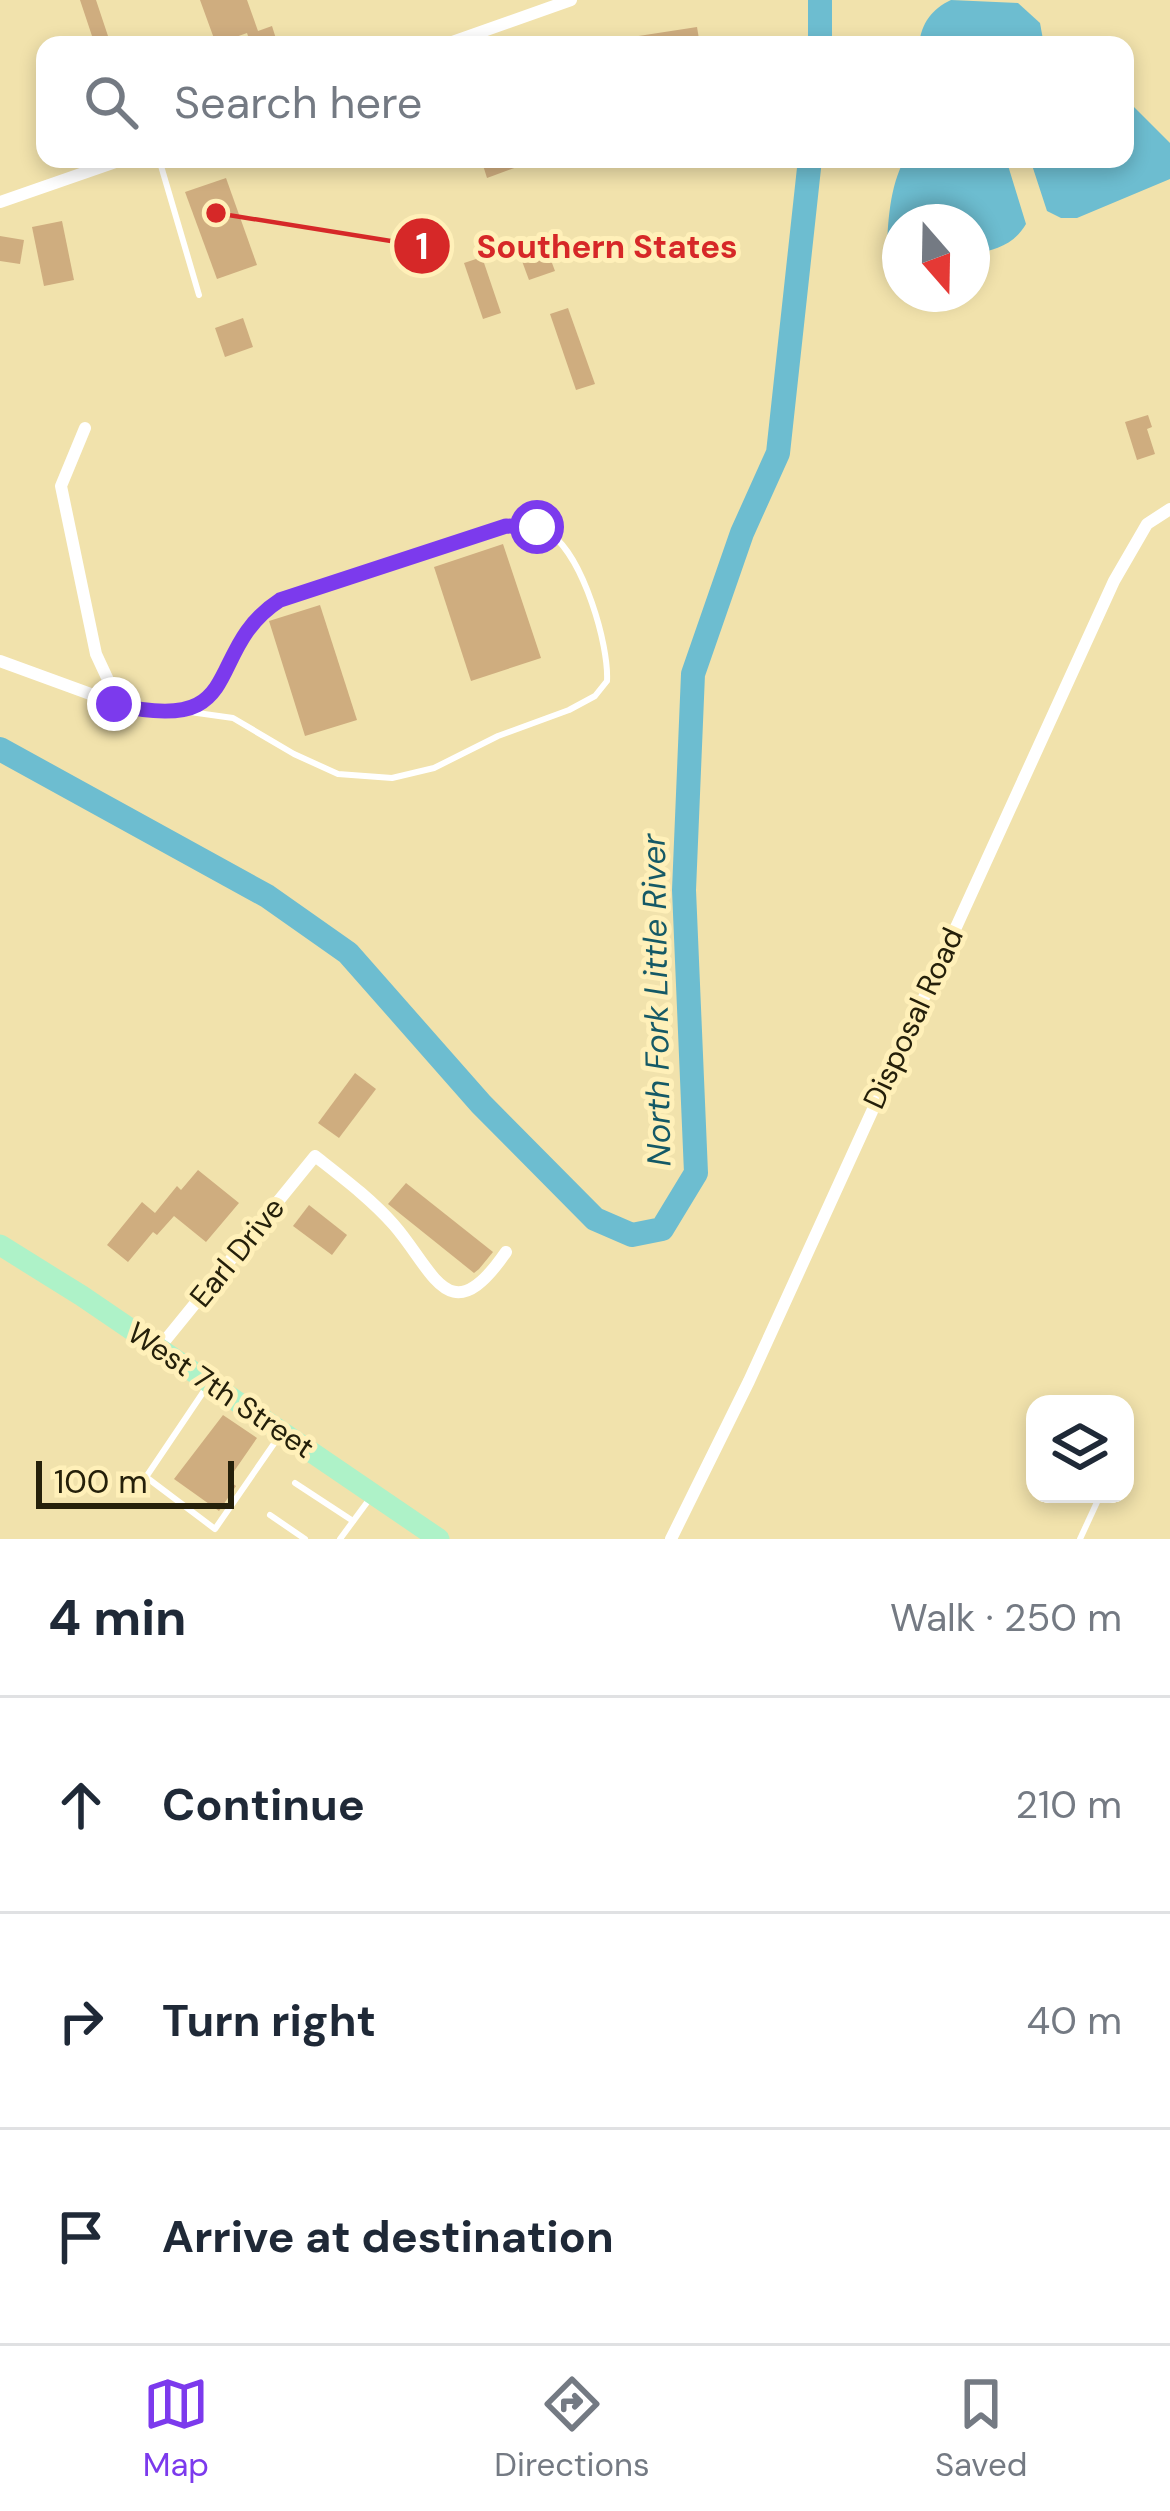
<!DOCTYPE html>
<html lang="en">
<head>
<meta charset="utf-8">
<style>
  :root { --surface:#fff; --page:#f6f6f7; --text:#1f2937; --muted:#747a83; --line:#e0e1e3; --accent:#7c3aed }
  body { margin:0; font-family:"DM Sans",sans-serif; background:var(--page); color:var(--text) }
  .controls { position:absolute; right:36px; bottom:36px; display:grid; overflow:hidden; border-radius:24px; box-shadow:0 6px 18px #0003 }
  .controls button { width:108px; height:108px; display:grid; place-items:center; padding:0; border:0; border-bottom:3px solid var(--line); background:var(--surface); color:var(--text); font:60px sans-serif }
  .compass { position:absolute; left:882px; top:204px; width:108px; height:108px; border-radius:50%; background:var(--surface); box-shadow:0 6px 18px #0003; rotate:160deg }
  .scale { position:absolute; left:36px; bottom:30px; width:198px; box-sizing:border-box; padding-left:12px; border:6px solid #25200a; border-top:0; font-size:33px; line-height:42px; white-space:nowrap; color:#25200a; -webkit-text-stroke:9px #fff0b9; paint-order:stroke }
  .stop { position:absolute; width:36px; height:36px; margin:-27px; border:9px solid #7c3aed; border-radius:50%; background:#fff }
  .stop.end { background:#7c3aed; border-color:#fff; box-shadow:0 3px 12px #0008 }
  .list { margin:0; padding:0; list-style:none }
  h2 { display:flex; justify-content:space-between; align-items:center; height:156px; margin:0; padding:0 48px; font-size:51px }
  h2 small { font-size:39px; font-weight:400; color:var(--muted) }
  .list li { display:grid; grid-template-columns:78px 1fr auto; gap:36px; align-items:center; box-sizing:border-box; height:216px; padding:0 48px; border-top:3px solid var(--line) }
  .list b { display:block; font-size:45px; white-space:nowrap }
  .list em { font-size:39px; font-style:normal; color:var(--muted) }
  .icon { flex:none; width:66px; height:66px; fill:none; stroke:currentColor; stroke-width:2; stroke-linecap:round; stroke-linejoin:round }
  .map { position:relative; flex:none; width:1170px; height:1539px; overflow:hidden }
  .search { position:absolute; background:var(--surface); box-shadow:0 6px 18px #0003; left:36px; right:36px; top:36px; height:132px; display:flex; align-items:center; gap:30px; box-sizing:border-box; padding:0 42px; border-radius:24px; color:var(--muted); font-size:45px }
  .sheet { height:804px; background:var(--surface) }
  nav { display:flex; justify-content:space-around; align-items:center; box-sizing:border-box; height:168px; border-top:3px solid var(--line); background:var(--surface); font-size:33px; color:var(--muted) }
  nav a { display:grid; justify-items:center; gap:6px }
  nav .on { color:var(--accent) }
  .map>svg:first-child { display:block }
  .water { fill:#6dbdd0 }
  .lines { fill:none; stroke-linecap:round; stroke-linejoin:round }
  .river { stroke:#6dbdd0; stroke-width:24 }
  .building { fill:#cfad7f }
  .service { stroke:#fff; stroke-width:6 }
  .minor { stroke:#fff; stroke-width:12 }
  .primary { stroke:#aef2c8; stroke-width:21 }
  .route { stroke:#7c3aed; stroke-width:15 }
  .labels { text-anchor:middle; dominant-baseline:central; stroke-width:10; stroke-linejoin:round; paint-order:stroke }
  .street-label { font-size:30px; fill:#25200a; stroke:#fff0b9 }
  .water-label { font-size:33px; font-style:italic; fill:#155966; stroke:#fff0b9 }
  .leader { fill:none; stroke:#d62828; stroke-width:4.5 }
  .callout-dot { fill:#d62828; stroke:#fff0b9; stroke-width:4.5 }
  .mark-label { font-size:36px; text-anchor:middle; font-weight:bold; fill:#fff }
  .callout-label { font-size:33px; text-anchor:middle; font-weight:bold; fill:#d62828; stroke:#fff0b9; stroke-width:10; stroke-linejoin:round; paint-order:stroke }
</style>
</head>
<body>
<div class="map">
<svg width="1170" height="1539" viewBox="0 0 1170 1539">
  <rect width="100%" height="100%" fill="#f1e2ac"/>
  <g class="water">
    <path d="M951 0 1018 3 1040 23 1044 45H919C921 23 932 9 951 0Z"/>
    <polygon points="1125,98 1170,143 1170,179 1077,218 1061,218 1047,211 1030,159 1125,159"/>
    <path d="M905 159H1006L1026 224C1013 246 996 249 972 255V222H900L899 270 887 260C887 229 889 186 905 159Z"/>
  </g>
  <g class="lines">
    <g class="river">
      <polyline points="820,45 820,0"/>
      <polyline points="0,749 267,896 348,953 481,1104 595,1219 632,1235 662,1229 696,1173 684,890 693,674 742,533 778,453 810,159"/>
    </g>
  </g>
  <g class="building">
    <polygon points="80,0 96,0 111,45 95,45"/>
    <polygon points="200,0 247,0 258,31 272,26 278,45 251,45 247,33 216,44"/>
    <polygon points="697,27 700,45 619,45 619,39"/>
    <polygon points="481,159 514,159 517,167 487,178"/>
    <polygon points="226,178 257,265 217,279 185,192"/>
    <polygon points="62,221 74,280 44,286 32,227"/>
    <polygon points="0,236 24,240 20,264 0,261"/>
    <polygon points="542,236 555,271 529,280 516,245"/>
    <polygon points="482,257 501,313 483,319 464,263"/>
    <polygon points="568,308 595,384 576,390 550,314"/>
    <polygon points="243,318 253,347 225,357 215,328"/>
    <polygon points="1148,415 1152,427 1147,429 1155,454 1137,460 1125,422"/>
    <polygon points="503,544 541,658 471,681 434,567"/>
    <polygon points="320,605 357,720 305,736 269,621"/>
    <polygon points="355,1073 376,1089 339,1138 318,1123"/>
    <polygon points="198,1170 239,1203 206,1242 174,1216 157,1235 153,1232 128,1262 107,1245 142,1202 155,1213 177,1186 181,1190"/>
    <polygon points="406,1183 493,1252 479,1269 474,1273 388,1204"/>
    <polygon points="309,1205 347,1235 332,1255 293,1226"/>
    <polygon points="223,1415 257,1438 228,1480 236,1486 219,1511 174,1479"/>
  </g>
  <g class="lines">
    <g class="service">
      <polyline points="159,159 199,295"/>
      <path d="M516 525C529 525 541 527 552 535 583 558 609 644 607 681L595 696 569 710 498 736 434 768 392 778 338 774 294 754 233 718 183 711C235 695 236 628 280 600Z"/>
      <polyline points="208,1385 146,1477 215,1529 280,1435"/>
      <polyline points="295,1483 353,1521"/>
      <polyline points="270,1515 305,1539"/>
      <polyline points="340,1539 371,1497"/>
      <polyline points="1080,1539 1098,1500"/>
    </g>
    <g class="minor">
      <polyline points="444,45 571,0"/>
      <polyline points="0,202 124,159"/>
      <polyline points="85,428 61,486 96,654 116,697 133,709 183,711"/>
      <polyline points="0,661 126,707"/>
      <path d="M159 1348 315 1156C343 1178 371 1199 394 1225 434 1271 449 1335 506 1252"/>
      <polyline points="671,1539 749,1381 1114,581 1147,524 1170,509"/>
    </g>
    <polyline class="primary" points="0,1245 82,1296 439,1539"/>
  </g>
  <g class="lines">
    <path class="route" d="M114 704C251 737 201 651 280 600L506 526 537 527"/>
  </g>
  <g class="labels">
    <g class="street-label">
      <text transform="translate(913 1018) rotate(-65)">Disposal Road</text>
      <text transform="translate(237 1252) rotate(-51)">Earl Drive</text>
      <text transform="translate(221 1390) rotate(34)">West 7th Street</text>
    </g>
    <g class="water-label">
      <text transform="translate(656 1000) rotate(-91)">North Fork Little River</text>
    </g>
  </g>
  <path class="leader" d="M216 213L422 246"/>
  <g class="callout-dot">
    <circle cx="216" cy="213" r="12"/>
    <circle cx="422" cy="246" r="30"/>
  </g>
  <g class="mark-label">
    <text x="422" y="259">1</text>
  </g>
  <g class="callout-label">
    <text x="607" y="258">Southern States</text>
  </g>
</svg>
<div class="controls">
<button><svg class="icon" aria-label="layers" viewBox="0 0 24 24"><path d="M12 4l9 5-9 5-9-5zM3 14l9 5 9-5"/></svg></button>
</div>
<svg class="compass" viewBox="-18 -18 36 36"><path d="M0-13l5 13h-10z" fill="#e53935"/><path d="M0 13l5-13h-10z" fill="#747a83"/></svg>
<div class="scale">100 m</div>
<div class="stop" style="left:537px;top:527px"></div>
<div class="stop end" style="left:114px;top:704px"></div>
<div class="search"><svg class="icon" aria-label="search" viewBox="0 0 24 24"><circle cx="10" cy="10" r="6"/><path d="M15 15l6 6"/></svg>Search here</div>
</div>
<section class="sheet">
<h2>4 min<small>Walk · 250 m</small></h2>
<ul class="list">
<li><svg class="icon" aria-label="ahead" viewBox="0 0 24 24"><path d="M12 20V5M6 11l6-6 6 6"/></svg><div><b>Continue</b></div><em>210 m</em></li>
<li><svg class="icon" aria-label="right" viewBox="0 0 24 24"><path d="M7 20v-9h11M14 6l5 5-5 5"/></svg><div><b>Turn right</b></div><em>40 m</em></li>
<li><svg class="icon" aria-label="arrive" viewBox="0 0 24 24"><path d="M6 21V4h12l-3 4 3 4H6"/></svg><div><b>Arrive at destination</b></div></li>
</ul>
</section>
<nav>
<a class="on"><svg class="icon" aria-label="map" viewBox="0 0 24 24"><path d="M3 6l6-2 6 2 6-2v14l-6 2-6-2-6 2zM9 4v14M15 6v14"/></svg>Map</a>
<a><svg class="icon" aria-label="directions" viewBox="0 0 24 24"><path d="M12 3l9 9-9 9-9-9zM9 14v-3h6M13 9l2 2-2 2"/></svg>Directions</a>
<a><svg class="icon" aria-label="saved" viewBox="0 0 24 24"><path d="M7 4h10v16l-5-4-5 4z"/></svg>Saved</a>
</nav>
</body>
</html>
